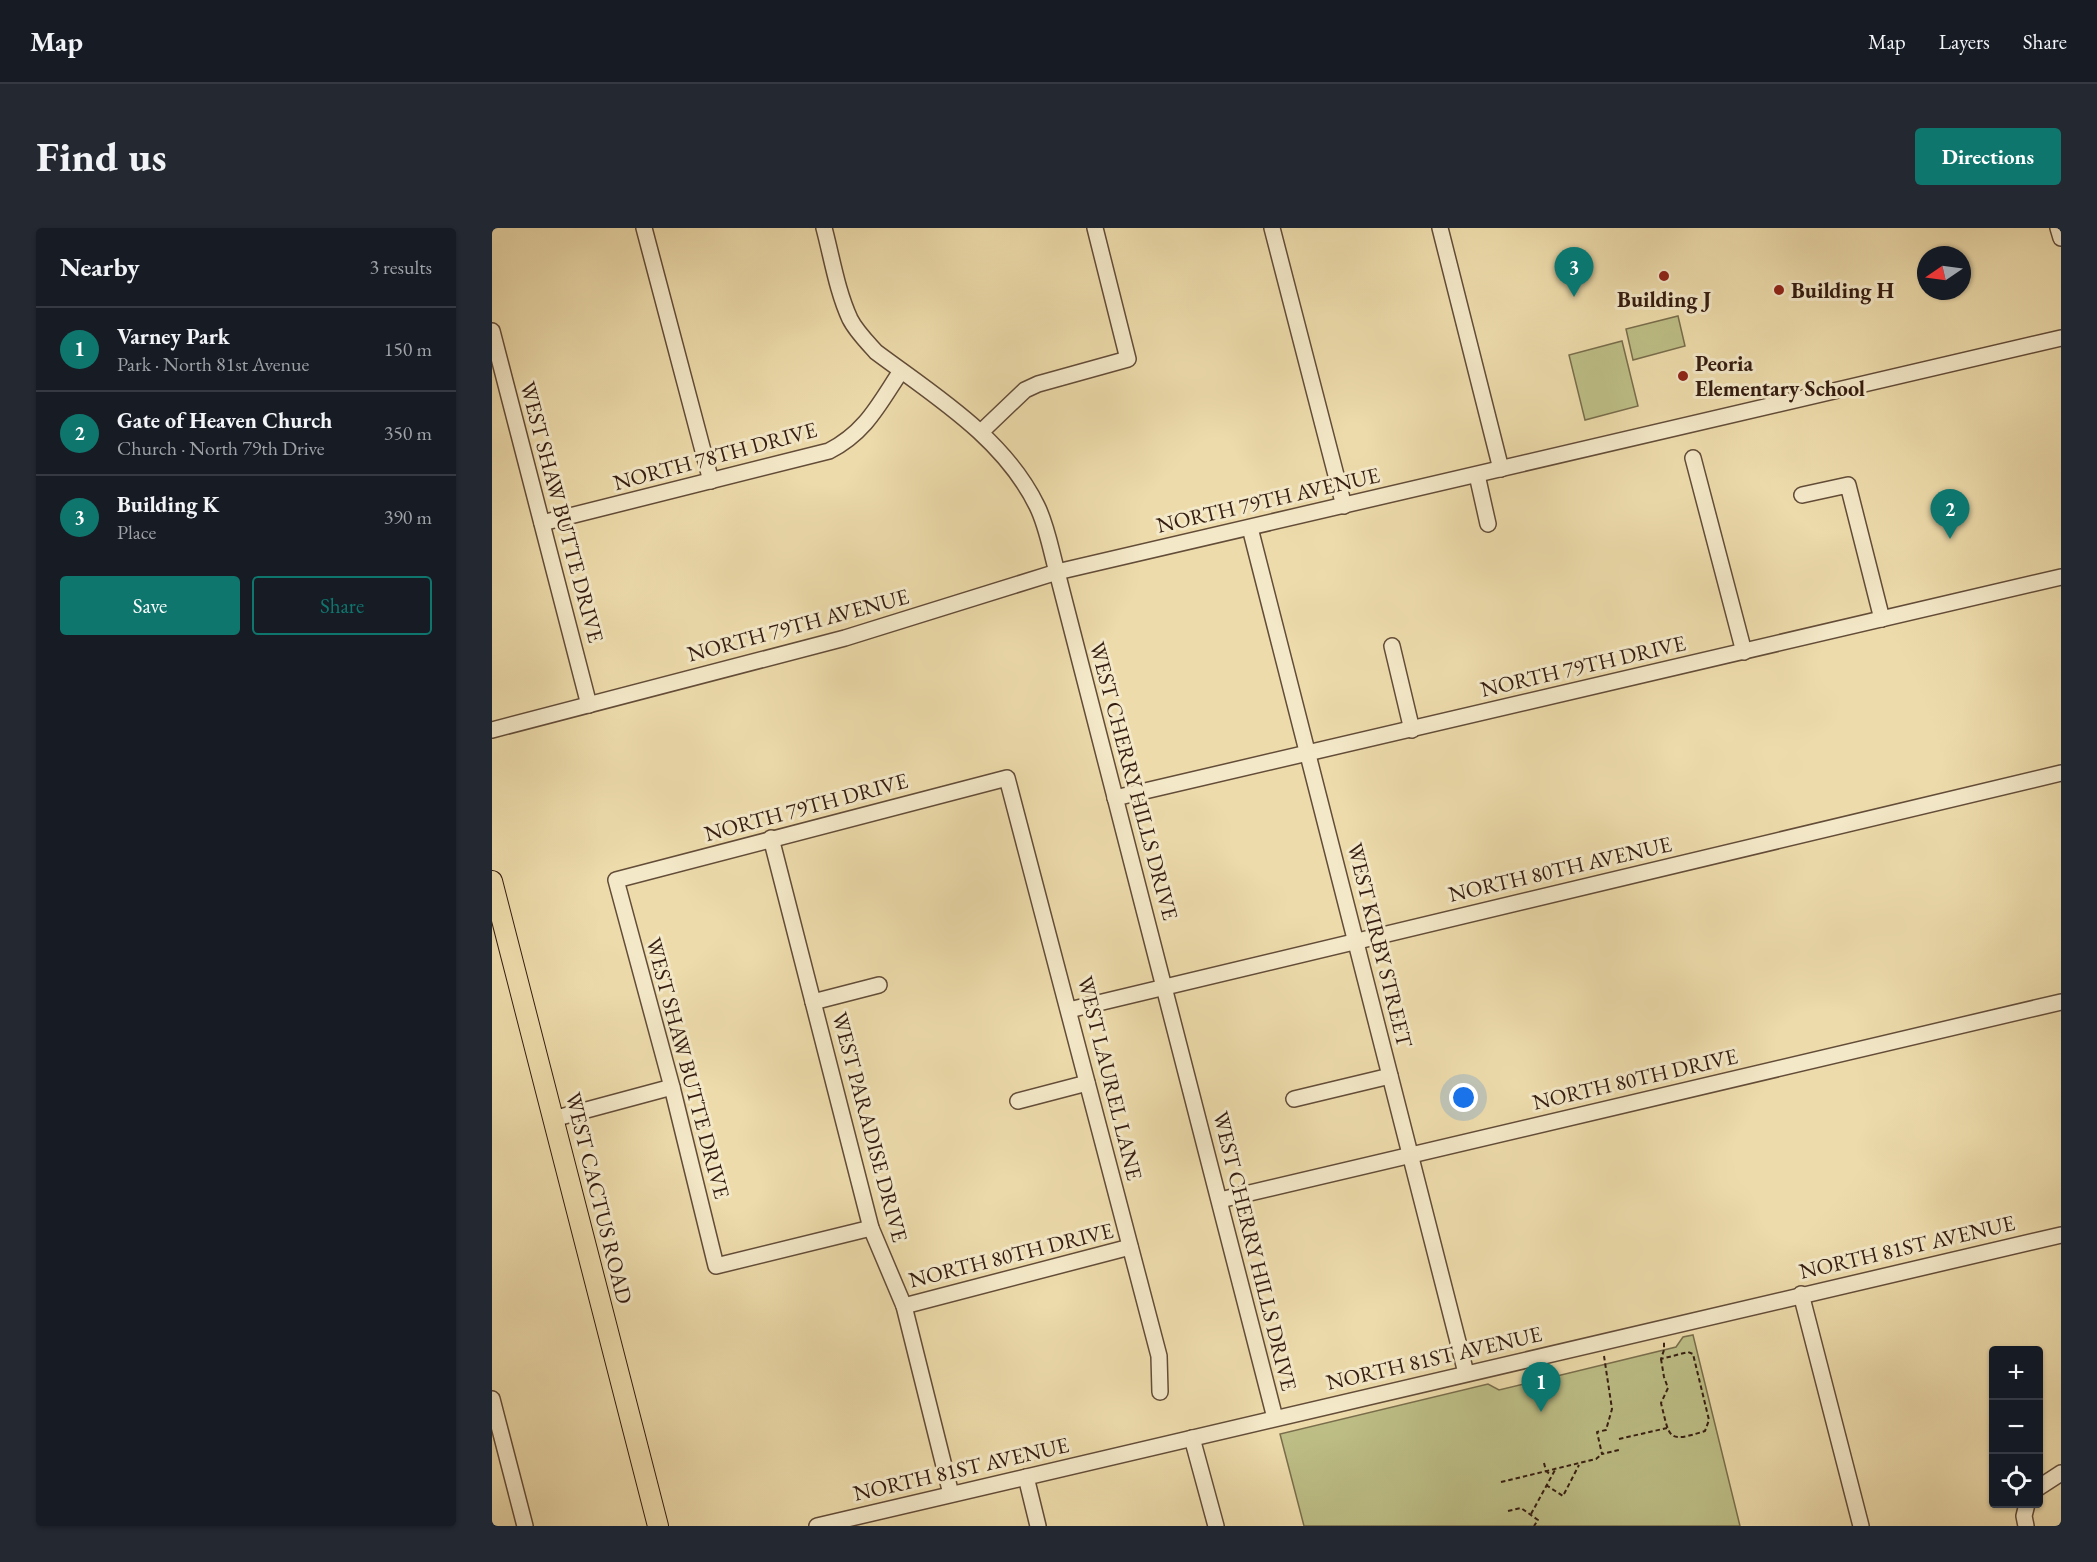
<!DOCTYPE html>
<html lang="en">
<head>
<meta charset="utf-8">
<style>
  :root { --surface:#171b24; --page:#242831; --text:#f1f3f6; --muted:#9ea1a6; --line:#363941; --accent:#0f766e }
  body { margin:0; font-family:"EB Garamond",serif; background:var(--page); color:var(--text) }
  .controls { position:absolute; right:18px; bottom:18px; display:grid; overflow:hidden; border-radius:6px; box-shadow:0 2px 4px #0004 }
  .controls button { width:54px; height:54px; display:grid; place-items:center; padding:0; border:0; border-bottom:2px solid var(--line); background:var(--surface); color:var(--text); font:30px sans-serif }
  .compass { position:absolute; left:1425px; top:18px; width:54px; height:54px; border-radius:50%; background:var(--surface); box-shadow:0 2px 4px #0004; rotate:257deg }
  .you { position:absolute; left:972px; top:870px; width:21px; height:21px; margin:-15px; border:4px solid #fff; border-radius:50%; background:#1a73e8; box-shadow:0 0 0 9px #1a73e833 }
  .badge { display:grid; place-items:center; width:39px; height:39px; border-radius:50%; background:var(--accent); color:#fff; font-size:20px; font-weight:700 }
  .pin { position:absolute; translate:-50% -50px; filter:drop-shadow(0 2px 3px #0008) }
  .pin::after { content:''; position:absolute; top:32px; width:21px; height:18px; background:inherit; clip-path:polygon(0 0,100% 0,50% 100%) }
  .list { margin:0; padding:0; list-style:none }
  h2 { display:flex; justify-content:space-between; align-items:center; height:78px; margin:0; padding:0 24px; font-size:26px }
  h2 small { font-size:20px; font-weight:400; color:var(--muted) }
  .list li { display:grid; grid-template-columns:39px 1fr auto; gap:18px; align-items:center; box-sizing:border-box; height:84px; padding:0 24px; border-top:2px solid var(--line) }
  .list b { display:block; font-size:22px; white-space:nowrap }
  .list p { margin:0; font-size:20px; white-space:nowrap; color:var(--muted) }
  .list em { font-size:20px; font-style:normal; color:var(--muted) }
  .actions { display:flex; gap:12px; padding:18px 24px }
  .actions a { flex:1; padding:14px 0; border:2px solid var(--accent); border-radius:6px; text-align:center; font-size:21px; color:var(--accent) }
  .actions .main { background:var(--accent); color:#fff }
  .icon { flex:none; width:33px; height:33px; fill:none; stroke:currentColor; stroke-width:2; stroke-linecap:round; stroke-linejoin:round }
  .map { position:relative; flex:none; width:1569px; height:1298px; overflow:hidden; border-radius:6px }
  header { display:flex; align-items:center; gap:36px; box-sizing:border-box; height:84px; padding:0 30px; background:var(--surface); border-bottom:2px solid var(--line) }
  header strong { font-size:28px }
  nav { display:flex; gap:33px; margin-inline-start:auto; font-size:21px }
  .intro { display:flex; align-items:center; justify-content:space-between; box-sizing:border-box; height:144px; padding:0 36px }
  h1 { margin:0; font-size:42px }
  .button { padding:15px 27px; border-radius:6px; background:var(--accent); color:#fff; font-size:21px; font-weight:700 }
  main { display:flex; gap:36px; padding:0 36px }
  aside { flex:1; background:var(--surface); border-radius:6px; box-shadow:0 2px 4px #0004 }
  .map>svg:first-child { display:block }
  .green { fill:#bdbe86; stroke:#796e4c; stroke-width:1.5 }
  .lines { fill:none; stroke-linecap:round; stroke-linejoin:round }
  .minor-casing { stroke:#634c38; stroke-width:18 }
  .major-casing { stroke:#351d11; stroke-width:22 }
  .path { stroke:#351d11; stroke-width:2; stroke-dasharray:4.5 3; stroke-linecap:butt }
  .minor { stroke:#f3e8c8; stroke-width:15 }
  .major { stroke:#eddbab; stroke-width:20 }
  .poi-dot { fill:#8f2418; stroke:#f3e8c8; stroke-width:2 }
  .labels { text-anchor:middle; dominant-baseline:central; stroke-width:6; stroke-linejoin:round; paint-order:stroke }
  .poi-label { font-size:22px; font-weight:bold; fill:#351d11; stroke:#f3e8c8; text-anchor:start }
  .street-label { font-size:22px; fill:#351d11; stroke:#f3e8c8 }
</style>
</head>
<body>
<header>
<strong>Map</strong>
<nav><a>Map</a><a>Layers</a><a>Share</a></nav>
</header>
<div class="intro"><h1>Find us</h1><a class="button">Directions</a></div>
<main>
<aside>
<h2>Nearby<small>3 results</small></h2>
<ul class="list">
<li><span class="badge">1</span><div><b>Varney Park</b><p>Park · North 81st Avenue</p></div><em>150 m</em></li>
<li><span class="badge">2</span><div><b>Gate of Heaven Church</b><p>Church · North 79th Drive</p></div><em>350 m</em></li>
<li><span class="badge">3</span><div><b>Building K</b><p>Place</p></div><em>390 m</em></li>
</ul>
<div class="actions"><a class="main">Save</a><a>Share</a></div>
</aside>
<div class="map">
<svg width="1569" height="1298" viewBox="0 0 1569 1298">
  <rect width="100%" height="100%" fill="#eddbab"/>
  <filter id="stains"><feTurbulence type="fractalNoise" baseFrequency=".00333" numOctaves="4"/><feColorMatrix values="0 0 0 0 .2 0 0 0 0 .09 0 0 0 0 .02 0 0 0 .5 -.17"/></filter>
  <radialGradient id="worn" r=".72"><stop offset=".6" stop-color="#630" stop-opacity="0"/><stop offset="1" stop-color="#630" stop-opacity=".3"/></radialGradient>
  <g class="green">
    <polygon points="1186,88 1193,118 1141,132 1134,101"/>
    <polygon points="1130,113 1146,178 1093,192 1077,127"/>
    <polygon points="1201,1107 1248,1298 812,1298 788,1206 996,1156 1007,1162 1184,1119 1191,1109"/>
  </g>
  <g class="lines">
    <g class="minor-casing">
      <g id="minor">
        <polyline points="152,0 219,253"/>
        <path d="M332 0C340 30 345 63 358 91 364 103 375 114 384 124 443 168 512 210 545 278 555 298 559 323 565 344L783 1190"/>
        <polyline points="780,0 852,278"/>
        <polyline points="948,0 1009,241"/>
        <polyline points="1566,0 1569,10"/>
        <polyline points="0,103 97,477"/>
        <polyline points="489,204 533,162 546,156 636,131 603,0"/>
        <polyline points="1201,230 1252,424"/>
        <polyline points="985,247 996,296"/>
        <polyline points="1310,267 1356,257 1390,391"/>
        <path d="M50 295 337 223C374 204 387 176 409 143"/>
        <polyline points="758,300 974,1145"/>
        <polyline points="900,418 920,502"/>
        <polyline points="0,502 353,410 565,344 1569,110"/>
        <polyline points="623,570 1569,349"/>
        <polyline points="279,610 379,1000 412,1078 459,1266"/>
        <polyline points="321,774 387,757"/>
        <polyline points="577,782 1569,545"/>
        <polyline points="802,871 898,848"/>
        <polyline points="526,873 595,855"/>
        <polyline points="61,891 180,859"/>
        <polyline points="728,972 1569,774"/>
        <polyline points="379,1000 224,1038 180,859 124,652 515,550 667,1128 668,1164"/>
        <polyline points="1309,1066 1369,1298"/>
        <polyline points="412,1078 638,1019"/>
        <polyline points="0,1171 33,1298"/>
        <polyline points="700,1210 724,1298"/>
        <polyline points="534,1249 546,1298"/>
        <polyline points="1546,1260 1569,1245"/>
        <polyline points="325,1298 1569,1007"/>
        <polyline points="1534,1298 1532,1288 1535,1276"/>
      </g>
    </g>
    <g class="major-casing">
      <polyline id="major" points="0,653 166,1298"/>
    </g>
    <g class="path">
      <polyline points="1112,1128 1120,1181 1114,1202 1105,1204 1110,1226 1127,1222 1126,1220"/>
      <path d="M1169 1131 1172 1149 1176 1160 1169 1175C1178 1211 1175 1215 1213 1203L1217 1192 1201 1126 1196 1124 1169 1131 1172 1122V1114"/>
      <polyline points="1127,1211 1175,1200"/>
      <polyline points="1052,1235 1054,1243 1059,1247"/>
      <polyline points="1009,1254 1104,1231 1110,1226"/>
      <polyline points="1054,1257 1071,1268 1087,1237"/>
      <polyline points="1016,1283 1029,1280 1046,1292 1042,1298"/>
      <polyline points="1039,1286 1063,1242"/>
    </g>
    <use href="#minor" class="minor"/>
    <use href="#major" class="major"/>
  </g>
  <g class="poi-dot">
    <circle cx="1172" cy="48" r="6"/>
    <circle cx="1287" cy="62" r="6"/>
    <circle cx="1191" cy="148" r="6"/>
  </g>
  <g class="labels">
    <g class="poi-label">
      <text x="1299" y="62">Building H</text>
      <text x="1172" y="71" text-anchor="middle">Building J</text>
      <text x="1203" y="135">Peoria<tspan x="1203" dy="25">Elementary School</tspan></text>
    </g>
    <g class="street-label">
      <text transform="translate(223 228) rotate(-15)">NORTH 78TH DRIVE</text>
      <text transform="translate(776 272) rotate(-13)">NORTH 79TH AVENUE</text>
      <text transform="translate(70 284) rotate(75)">WEST SHAW BUTTE DRIVE</text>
      <text transform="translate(306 397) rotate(-15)">NORTH 79TH AVENUE</text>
      <text transform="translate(1091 438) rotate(-13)">NORTH 79TH DRIVE</text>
      <text transform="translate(642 553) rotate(75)">WEST CHERRY HILLS DRIVE</text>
      <text transform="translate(314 579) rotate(-15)">NORTH 79TH DRIVE</text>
      <text transform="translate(1068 641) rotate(-13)">NORTH 80TH AVENUE</text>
      <text transform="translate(888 717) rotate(76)">WEST KIRBY STREET</text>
      <text transform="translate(196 840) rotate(75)">WEST SHAW BUTTE DRIVE</text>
      <text transform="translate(618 850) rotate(76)">WEST LAUREL LANE</text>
      <text transform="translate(1143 851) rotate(-13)">NORTH 80TH DRIVE</text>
      <text transform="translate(378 899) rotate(75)">WEST PARADISE DRIVE</text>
      <text transform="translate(107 970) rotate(76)">WEST CACTUS ROAD</text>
      <text transform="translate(1415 1019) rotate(-13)">NORTH 81ST AVENUE</text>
      <text transform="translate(763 1023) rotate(76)">WEST CHERRY HILLS DRIVE</text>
      <text transform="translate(519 1027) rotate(-14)">NORTH 80TH DRIVE</text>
      <text transform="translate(942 1130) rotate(-13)">NORTH 81ST AVENUE</text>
      <text transform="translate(469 1241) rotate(-13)">NORTH 81ST AVENUE</text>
    </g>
  </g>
  <rect width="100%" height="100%" filter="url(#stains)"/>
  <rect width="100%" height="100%" fill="url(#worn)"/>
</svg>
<div class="controls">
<button>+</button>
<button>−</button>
<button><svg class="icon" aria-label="locate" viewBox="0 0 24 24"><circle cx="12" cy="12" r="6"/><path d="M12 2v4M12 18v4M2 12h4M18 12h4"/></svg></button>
</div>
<svg class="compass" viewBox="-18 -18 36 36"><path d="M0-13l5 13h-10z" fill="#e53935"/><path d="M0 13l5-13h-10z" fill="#9ea1a6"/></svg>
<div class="you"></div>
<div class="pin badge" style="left:1049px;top:1184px">1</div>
<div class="pin badge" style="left:1458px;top:311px">2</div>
<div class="pin badge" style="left:1082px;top:69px">3</div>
</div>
</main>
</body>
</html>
